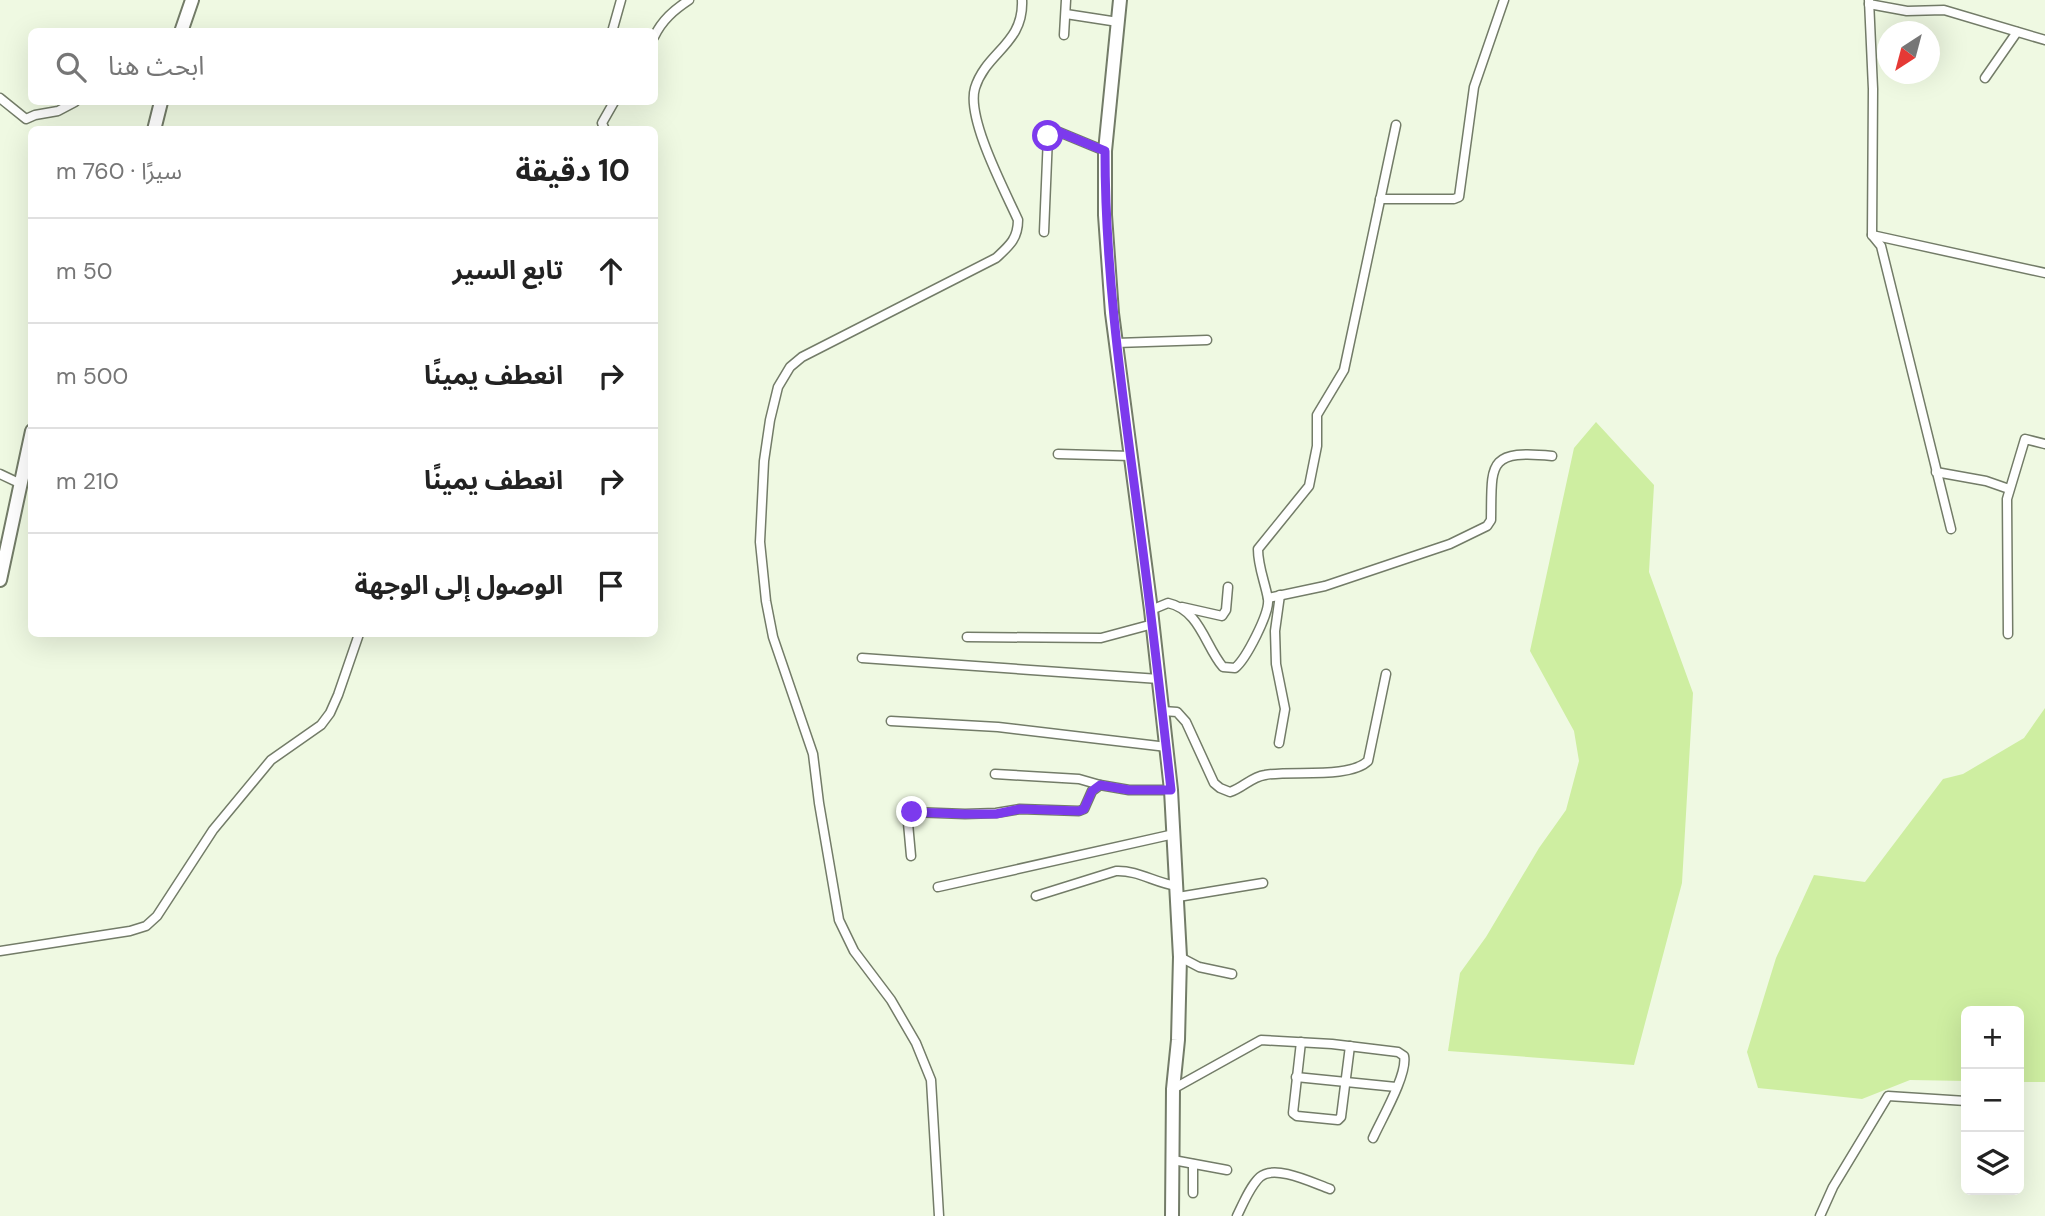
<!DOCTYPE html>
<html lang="ar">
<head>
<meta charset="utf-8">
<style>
  :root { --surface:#fff; --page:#f2f2f2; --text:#222; --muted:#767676; --line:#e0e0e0 }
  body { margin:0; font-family:"DM Sans","Noto Sans Arabic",sans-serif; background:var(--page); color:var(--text); direction:rtl }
  .controls { position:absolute; right:21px; bottom:21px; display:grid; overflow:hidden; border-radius:10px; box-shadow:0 7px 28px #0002 }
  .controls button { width:63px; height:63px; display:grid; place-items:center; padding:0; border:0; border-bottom:2px solid var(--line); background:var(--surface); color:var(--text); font:35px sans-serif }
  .compass { position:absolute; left:1877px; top:21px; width:63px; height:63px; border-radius:50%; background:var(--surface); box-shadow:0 7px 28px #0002; rotate:216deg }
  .stop { position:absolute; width:21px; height:21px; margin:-16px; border:5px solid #7c3aed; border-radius:50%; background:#fff }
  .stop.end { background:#7c3aed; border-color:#fff; box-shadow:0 2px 7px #0008 }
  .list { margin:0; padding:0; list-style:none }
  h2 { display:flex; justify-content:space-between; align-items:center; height:91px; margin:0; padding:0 28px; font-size:30px }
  h2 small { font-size:23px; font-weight:400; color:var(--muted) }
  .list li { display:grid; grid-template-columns:46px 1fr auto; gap:21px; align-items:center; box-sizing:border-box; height:105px; padding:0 28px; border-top:2px solid var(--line) }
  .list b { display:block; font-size:26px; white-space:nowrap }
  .list em { font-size:23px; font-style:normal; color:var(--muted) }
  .icon { flex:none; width:38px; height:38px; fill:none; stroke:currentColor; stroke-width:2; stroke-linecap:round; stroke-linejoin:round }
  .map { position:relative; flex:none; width:2045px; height:1216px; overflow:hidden; direction:ltr }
  .search { position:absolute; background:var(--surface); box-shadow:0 7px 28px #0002; left:28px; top:28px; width:630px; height:77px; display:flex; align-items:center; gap:18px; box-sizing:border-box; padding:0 24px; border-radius:10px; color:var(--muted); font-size:26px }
  .panel { position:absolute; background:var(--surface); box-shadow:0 7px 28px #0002; left:28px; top:126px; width:630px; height:511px; border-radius:10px; direction:rtl }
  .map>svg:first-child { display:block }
  .green { fill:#ceeea1 }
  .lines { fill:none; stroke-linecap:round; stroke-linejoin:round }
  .street-casing { stroke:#737c68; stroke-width:11 }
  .secondary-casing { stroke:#737c68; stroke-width:16 }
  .street { stroke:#fff; stroke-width:8 }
  .secondary { stroke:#fff; stroke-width:12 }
  .route { stroke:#7c3aed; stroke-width:9 }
</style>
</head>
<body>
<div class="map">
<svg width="2045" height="1216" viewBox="0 0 2045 1216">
  <rect width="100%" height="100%" fill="#eff9e2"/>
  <g class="green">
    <polygon points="1596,422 1654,485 1649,572 1693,693 1682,883 1634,1065 1448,1051 1460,973 1486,937 1539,848 1566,810 1579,761 1574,731 1530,651 1574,448"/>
    <polygon points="2045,708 2045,1082 2019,1082 2019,1011 1966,1011 1966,1081 1910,1080 1862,1099 1758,1088 1747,1052 1776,958 1814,875 1865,882 1943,779 1963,774 2024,738"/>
  </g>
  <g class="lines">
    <g class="street-casing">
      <g id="street">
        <polyline points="1869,0 1873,89 1872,235 1881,246 1951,529"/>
        <polyline points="1869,4 1907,11 1944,10 2045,40"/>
        <polyline points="1066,14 1118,22"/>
        <polyline points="612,32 621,0"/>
        <polyline points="1064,35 1066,0"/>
        <path d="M654 37C662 20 674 10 689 0"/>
        <polyline points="1985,78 2017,32"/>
        <polyline points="0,98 26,119 35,115 58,111 75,102"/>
        <polyline points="605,130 602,123 614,102"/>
        <polyline points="1380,199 1454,199 1459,197 1474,87 1504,0"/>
        <polyline points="1044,232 1048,136 1059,132 1105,151"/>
        <polyline points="1872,235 2045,273"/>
        <polyline points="1116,343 1207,340"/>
        <polyline points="1058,454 1131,456"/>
        <polyline points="1936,472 1986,481 2009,489"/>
        <polyline points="0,474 19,483"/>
        <path d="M1268 598 1325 586 1450 544 1487 526 1491 520C1492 465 1486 449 1552 456"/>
        <polyline points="1182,607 1222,616 1226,610 1228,587"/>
        <path d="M1151 610 1168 603C1200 610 1205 646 1223 667L1235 668C1246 659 1270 613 1268 599 1265 582 1258 567 1258 549L1309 486 1317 446V415L1344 370 1396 125"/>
        <polyline points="2008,634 2007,499 2025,439 2045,444"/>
        <polyline points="967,637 1101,638 1153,624"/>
        <polyline points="862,658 1159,679"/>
        <path d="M1163 711 1177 712 1186 722 1214 783 1220 788 1230 792C1243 788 1251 777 1265 775 1291 770 1349 779 1368 761L1386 674"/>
        <polyline points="891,721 998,727 1167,747"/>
        <polyline points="1279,743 1285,709 1276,664 1275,631 1280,595"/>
        <polyline points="995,774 1079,779 1100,785"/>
        <polyline points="911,856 908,823 912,812 965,814 996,813 1020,809 1079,811 1084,809 1092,791 1100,785 1129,790 1171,790"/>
        <polyline points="938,887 1174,834"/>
        <path d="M1036 896 1116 871C1138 870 1155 883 1177 886"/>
        <polyline points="1178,897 1263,883"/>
        <polyline points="0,951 130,931 146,926 157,916 213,830 271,760 321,725 330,713 338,695 359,634"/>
        <polyline points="1180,957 1199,967 1232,974"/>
        <polyline points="1301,1042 1293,1113 1297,1116 1338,1120 1341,1117 1350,1046"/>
        <polyline points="1296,1077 1396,1087"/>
        <path d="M1173 1089 1261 1040 1332 1044 1398 1052 1404 1056C1408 1074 1381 1120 1373 1138"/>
        <polyline points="1173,1160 1227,1170"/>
        <polyline points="1193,1193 1193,1164"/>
        <path d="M939 1216 931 1080 916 1043 891 1000 854 951 839 920 819 803 813 754 773 637 766 601 760 542 764 461 770 420 778 387 790 367 802 357 996 258C1009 246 1018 239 1018 220 1005 191 966 118 975 88 986 52 1024 44 1022 0"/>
        <path d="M1237 1216C1243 1204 1250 1186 1260 1177 1275 1164 1313 1183 1330 1189"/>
        <polyline points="1820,1216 1833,1187 1888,1096 1966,1101"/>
      </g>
    </g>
    <g class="secondary-casing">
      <g id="secondary">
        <polyline points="1120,0 1105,151 1105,215 1112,313 1151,610 1171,790 1180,957 1178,1040 1173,1089 1172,1216"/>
        <polyline points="181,32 192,0"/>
        <polyline points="154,130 161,102"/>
        <polyline points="0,580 32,431"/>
      </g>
    </g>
    <use href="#street" class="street"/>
    <use href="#secondary" class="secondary"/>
  </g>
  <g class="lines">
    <path class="route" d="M912 812 965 814H996L1020 809 1079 811 1084 809 1092 791 1100 785 1129 790H1171C1161 700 1151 610 1139 521 1123 398 1105 276 1105 151L1059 132 1048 136"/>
  </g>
</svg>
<div class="controls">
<button>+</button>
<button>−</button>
<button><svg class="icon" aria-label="layers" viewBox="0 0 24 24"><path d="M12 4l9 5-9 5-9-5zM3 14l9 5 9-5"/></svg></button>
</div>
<svg class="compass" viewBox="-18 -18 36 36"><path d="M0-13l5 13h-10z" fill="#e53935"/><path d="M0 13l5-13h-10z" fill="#767676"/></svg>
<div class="stop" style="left:1048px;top:136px"></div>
<div class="stop end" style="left:912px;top:812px"></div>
<div class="search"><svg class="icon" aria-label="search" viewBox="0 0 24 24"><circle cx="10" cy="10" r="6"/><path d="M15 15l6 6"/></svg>ابحث هنا</div>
<section class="panel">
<h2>10 دقيقة<small>سيرًا · 760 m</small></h2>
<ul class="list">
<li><svg class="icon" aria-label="ahead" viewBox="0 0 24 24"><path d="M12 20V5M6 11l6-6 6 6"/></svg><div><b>تابع السير</b></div><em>50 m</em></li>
<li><svg class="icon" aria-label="right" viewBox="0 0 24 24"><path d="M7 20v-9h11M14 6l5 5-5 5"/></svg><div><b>انعطف يمينًا</b></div><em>500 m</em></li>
<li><svg class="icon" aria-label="right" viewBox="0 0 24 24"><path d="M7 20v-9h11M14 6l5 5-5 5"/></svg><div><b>انعطف يمينًا</b></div><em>210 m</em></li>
<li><svg class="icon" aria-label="arrive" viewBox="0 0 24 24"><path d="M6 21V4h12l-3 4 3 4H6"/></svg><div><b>الوصول إلى الوجهة</b></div></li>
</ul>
</section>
</div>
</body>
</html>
